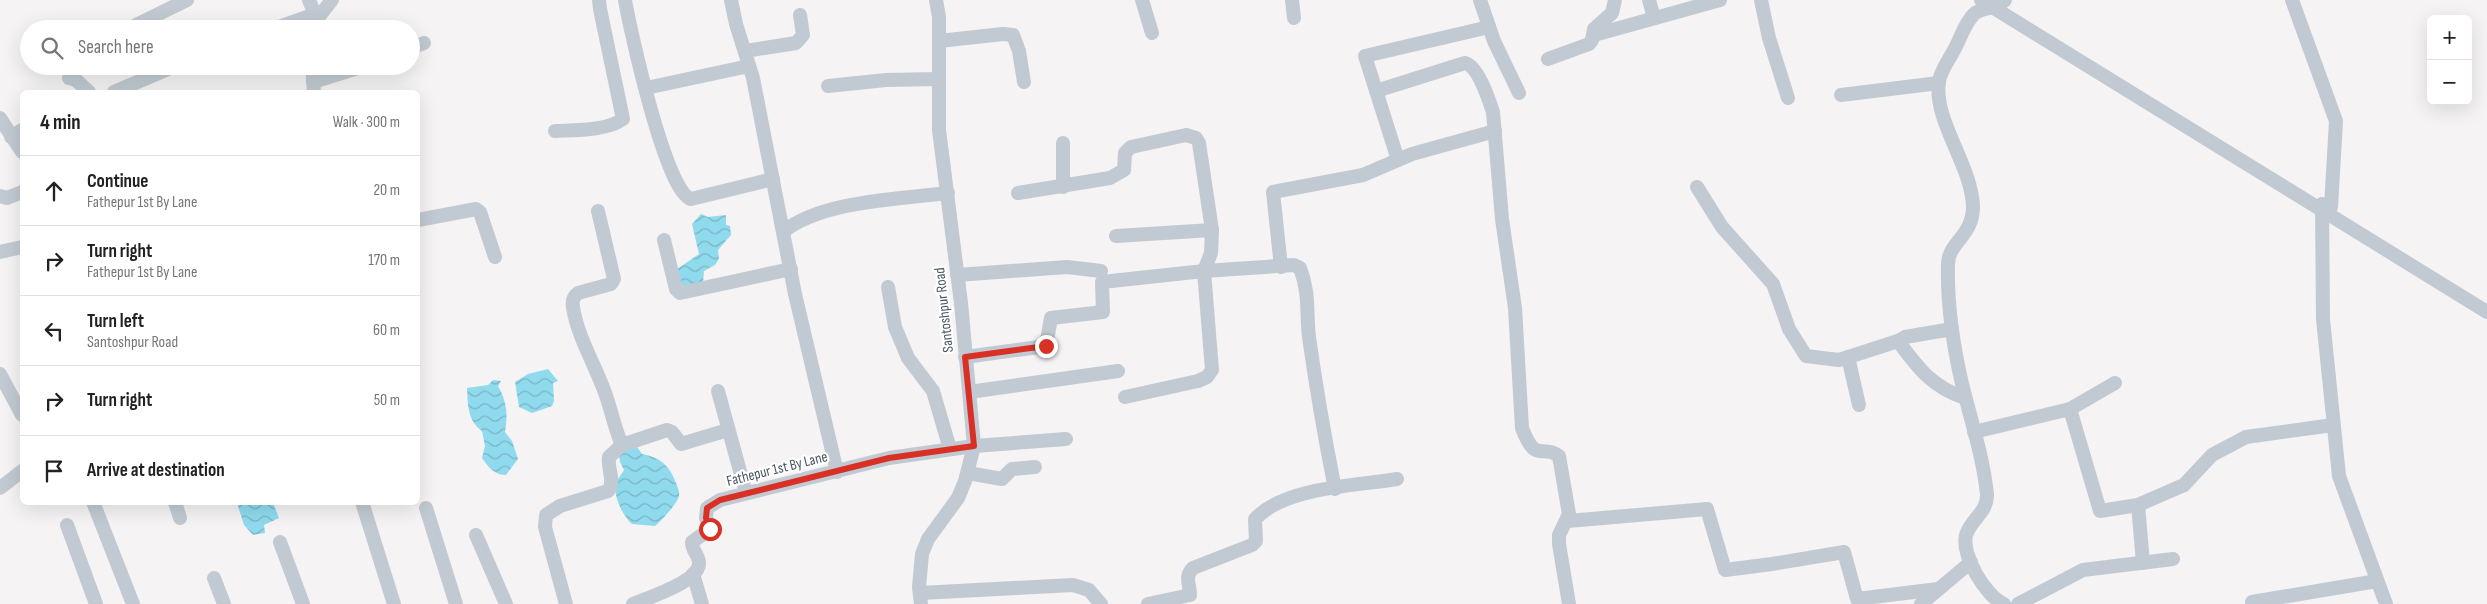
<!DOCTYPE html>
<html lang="en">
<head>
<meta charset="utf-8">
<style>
  :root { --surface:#fff; --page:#f2f2f2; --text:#222; --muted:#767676; --line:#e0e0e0 }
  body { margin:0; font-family:"Sofia Sans Condensed",sans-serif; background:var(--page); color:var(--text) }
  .controls { position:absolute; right:15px; top:15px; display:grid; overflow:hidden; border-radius:8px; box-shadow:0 5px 20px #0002 }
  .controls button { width:45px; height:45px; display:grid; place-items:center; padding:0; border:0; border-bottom:1px solid var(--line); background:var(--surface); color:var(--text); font:25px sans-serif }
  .stop { position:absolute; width:15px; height:15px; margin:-11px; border:4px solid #d93025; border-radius:50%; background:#fff }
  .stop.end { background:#d93025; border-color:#fff; box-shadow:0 1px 5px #0008 }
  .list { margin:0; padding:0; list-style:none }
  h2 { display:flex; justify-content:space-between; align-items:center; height:65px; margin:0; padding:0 20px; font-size:21px }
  h2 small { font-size:16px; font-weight:400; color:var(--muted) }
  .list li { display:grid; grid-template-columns:32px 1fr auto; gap:15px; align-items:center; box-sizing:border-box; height:70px; padding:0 20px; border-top:1px solid var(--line) }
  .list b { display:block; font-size:19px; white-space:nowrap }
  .list p { margin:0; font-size:16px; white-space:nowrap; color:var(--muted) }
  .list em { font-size:16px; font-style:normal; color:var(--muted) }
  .icon { flex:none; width:28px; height:28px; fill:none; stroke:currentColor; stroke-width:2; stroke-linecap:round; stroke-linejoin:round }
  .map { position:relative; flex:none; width:2487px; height:604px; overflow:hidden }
  .search { position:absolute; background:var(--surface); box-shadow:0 5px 20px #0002; left:20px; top:20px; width:400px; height:55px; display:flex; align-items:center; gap:12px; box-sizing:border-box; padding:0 18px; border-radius:28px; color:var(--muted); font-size:19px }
  .panel { position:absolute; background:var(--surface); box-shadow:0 5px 20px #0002; left:20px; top:90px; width:400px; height:415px; border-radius:8px }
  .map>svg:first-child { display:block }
  .water { fill:url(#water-waves) }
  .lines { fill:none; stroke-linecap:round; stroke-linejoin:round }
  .minor { stroke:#c1cad2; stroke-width:14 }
  .route { stroke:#d93025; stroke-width:6 }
  .labels { text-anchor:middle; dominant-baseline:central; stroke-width:4.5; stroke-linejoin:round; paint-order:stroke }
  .street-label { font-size:15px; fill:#4a5661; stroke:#fff }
</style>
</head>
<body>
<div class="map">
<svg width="2487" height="604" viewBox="0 0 2487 604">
  <defs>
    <pattern id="water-waves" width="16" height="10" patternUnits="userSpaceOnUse" patternTransform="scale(1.25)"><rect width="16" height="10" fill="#90daee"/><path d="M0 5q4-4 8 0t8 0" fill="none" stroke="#78b4c4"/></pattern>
  </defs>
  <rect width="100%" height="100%" fill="#f5f3f3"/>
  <g class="water">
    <polygon points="701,214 708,217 726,215 726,225 730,226 731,235 718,250 719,259 715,265 704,271 703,283 696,288 679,285 677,269 699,254 692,224"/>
    <polygon points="548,369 558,381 553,383 554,401 552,406 532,413 519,407 515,382 528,374"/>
    <path d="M493 380 501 381 498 386C507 402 508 414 505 432L512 441 518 459 506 475C495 475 489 468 482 458L485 446 482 431C467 420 468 404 467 388L488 385Z"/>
    <path d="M637 447 642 454C660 457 670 466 676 483 677 487 680 491 679 495 679 502 661 521 655 526L632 524C623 516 613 497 616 484 617 479 622 474 624 470L620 462 619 453Z"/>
    <polygon points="237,503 273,503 279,518 264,525 265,533 253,535 244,525"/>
  </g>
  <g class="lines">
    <g class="minor">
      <polyline points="309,0 317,19"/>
      <path d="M625 0C630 29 666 193 691 199L773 179"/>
      <polyline points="731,0 736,24 753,78 795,294 837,472"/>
      <polyline points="1142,0 1152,33"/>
      <polyline points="1292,0 1294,18"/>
      <polyline points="1480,0 1494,41 1519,93"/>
      <polyline points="1649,0 1654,18"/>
      <polyline points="1761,0 1769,38 1788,98"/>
      <polyline points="1981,0 2487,312"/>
      <polyline points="2292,0 2336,121 2331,207"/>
      <polyline points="134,26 187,0"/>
      <polyline points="273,29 315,14"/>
      <polyline points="315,29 317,19 332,0"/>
      <polyline points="1594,35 1720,0"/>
      <polyline points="939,41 1003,34 1013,35 1019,51 1024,82"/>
      <polyline points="411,48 424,43"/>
      <polyline points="745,51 796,43 803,35 800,15"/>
      <polyline points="1548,59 1589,44 1592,40 1594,29 1612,13 1615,0"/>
      <polyline points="312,66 314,92"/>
      <polyline points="69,78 76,80 89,92"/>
      <polyline points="313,82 364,66"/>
      <polyline points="828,86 886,80 938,79"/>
      <polyline points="646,88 749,66"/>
      <path d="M1376 91 1465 63C1478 66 1489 100 1493 112L1502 219 1515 308 1522 428C1536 465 1542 443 1559 456L1569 514 1559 535V544L1569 604"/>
      <polyline points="114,92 175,66"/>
      <polyline points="1841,95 1939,83"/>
      <polyline points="0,118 22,152"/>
      <path d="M555 131C574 130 607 131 623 119L600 9 599 0"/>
      <polyline points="11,137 22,130"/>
      <polyline points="1398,160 1365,56 1489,27"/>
      <polyline points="1063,187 1063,143"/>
      <polyline points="1697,187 1722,227 1773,284 1789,329 1806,356 1839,360 1898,341 1905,337 1952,329"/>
      <polyline points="1018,193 1110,178 1124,170 1125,153 1131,147 1186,135 1196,138 1199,143 1212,230 1211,253 1204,271 1212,370 1207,377 1198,381 1125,397"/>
      <polyline points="0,196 7,198 22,192"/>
      <polyline points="2322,204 2323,319 2339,476 2386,604"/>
      <path d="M598 211 614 279 611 284 578 293C573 297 572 301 573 307 577 335 594 363 604 390 611 408 614 427 622 445"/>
      <polyline points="418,220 476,209 480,212 495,257"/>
      <path d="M783 232C820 201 900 199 948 193"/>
      <polyline points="1116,236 1212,230"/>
      <polyline points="664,240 676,289 680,293 791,269"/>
      <polyline points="0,252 22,247"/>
      <polyline points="1281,267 1273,192 1363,175 1412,154 1495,131"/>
      <polyline points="957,275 1067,267 1101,271"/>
      <polyline points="888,287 895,327 908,358 933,391 950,449"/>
      <path d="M1898 341C1918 368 1932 387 1965 398"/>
      <path d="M965 357 1046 346 1051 318 1103 312 1102 282 1204 271 1294 265 1300 268C1310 294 1306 312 1309 337 1316 387 1325 439 1335 489"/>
      <polyline points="1848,357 1859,405"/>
      <polyline points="0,374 22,415"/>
      <polyline points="718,391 746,493"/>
      <polyline points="969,392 1118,371"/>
      <polyline points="2070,409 2100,511 2138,505"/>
      <polyline points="1974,432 2070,409 2115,383"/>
      <polyline points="968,473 1002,479 1012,469 1035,467"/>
      <polyline points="0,488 22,471"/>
      <polyline points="93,502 133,604"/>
      <polyline points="175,502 180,518"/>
      <polyline points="362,502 394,604"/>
      <polyline points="426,508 456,604"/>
      <polyline points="1568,521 1707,509 1725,570 1772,564 1844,552 1857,599 1938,589"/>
      <polyline points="67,525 96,604"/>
      <polyline points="476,535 506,604"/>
      <polyline points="280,542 303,604"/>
      <polyline points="2143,563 2138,505 2184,485 2212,455 2246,437 2333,425"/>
      <polyline points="693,574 702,604"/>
      <polyline points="214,578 224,604"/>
      <polyline points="920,593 1073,585 1089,590 1101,604"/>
      <polyline points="2252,602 2377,581"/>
      <path d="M566 604 545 527 546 515 560 506 608 491C616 482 607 469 609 457L622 445 667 430 672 432 681 444 728 430"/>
      <path d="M633 604C648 598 698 582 699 564 700 556 691 550 692 542L710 529 706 518 707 508 720 500 889 458 974 446 1066 439"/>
      <polyline points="921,604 919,587 922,554 928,539 958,498 965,481 974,446 961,303 939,130 939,17 936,0"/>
      <path d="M1148 604 1190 595C1190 584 1184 577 1193 568L1252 545 1256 541 1255 519C1285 487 1354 486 1397 479"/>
      <polyline points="1921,604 1971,562"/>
      <path d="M2004 604C1986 597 1961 555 1966 535 1971 519 1988 512 1987 494 1983 457 1971 420 1962 384 1953 345 1947 303 1948 264 1948 243 1973 236 1973 207 1972 165 1933 121 1939 81 1941 70 1949 60 1954 50 1961 38 1964 24 1974 14 1982 7 1997 9 2005 0"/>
      <polyline points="2018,604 2083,570 2173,559"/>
    </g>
  </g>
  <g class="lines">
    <polyline class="route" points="710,529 706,518 707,508 720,500 889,458 974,446 965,357 1046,346"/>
  </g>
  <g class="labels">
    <g class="street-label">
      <text transform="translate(944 310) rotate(-96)">Santoshpur Road</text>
      <text transform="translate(777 469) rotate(-14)">Fathepur 1st By Lane</text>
    </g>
  </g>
</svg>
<div class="controls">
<button>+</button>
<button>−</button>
</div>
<div class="stop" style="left:710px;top:529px"></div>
<div class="stop end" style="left:1046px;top:346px"></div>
<div class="search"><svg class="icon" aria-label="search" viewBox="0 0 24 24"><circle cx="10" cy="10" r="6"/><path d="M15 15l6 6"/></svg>Search here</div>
<section class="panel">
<h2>4 min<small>Walk · 300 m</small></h2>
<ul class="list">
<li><svg class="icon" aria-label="ahead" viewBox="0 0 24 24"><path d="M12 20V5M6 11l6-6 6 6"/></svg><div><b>Continue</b><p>Fathepur 1st By Lane</p></div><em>20 m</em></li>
<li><svg class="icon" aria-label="right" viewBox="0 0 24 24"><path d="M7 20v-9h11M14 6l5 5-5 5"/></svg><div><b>Turn right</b><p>Fathepur 1st By Lane</p></div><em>170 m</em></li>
<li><svg class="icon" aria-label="left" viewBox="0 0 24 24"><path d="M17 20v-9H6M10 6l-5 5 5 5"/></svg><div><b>Turn left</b><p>Santoshpur Road</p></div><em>60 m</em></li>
<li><svg class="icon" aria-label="right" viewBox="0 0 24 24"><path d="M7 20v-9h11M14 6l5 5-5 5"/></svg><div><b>Turn right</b></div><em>50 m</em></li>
<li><svg class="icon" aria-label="arrive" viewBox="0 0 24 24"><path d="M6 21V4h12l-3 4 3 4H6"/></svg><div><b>Arrive at destination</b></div></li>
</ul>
</section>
</div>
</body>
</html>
